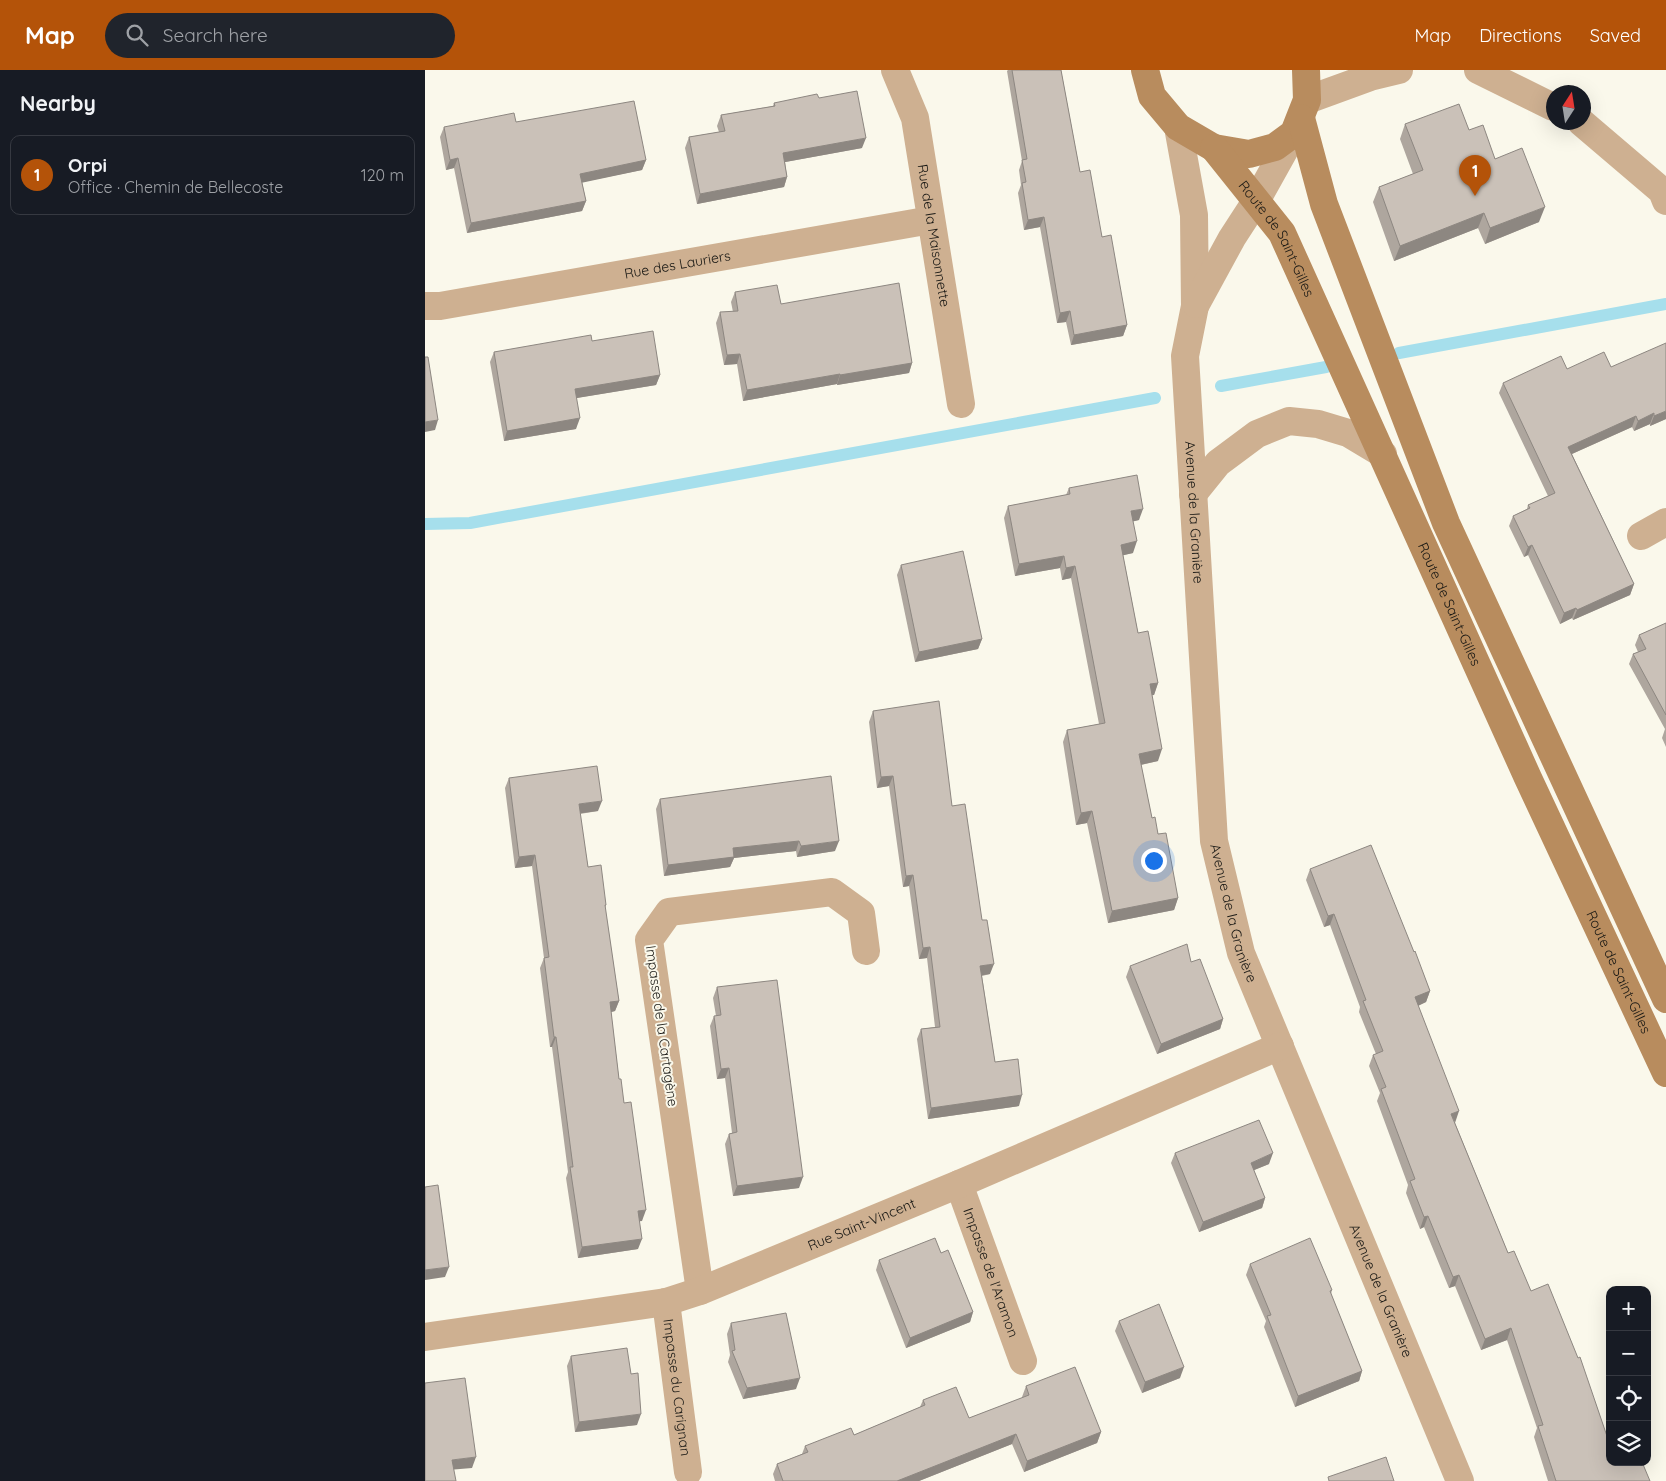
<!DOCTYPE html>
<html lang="en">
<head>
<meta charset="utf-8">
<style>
  :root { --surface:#171b24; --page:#20242c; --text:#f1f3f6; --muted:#9ea1a6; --line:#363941; --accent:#b45309 }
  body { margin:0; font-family:Quicksand,sans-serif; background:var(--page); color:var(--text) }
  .controls { position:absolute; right:15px; bottom:15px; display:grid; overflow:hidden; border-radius:10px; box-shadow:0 5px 20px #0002 }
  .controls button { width:45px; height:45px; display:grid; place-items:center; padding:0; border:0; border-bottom:1px solid var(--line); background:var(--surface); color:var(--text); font:25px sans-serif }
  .compass { position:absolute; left:1121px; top:15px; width:45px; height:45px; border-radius:50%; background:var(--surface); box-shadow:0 5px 20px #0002; rotate:12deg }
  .you { position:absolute; left:728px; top:790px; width:18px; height:18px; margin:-12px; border:4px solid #fff; border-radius:50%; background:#1a73e8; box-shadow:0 0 0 8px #1a73e833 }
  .badge { display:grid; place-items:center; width:32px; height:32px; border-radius:50%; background:var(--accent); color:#fff; font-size:16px; font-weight:700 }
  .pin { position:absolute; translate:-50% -41px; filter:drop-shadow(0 1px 2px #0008) }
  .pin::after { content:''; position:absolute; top:26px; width:18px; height:15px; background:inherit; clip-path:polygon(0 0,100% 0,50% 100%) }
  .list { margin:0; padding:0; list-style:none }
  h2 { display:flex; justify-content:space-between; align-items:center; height:65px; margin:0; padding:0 20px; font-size:21px }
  h2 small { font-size:16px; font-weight:400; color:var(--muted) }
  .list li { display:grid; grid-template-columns:32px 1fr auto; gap:15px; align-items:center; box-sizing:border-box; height:80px; margin:0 10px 10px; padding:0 10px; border:1px solid var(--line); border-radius:10px }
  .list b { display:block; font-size:19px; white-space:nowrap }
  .list p { margin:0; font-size:16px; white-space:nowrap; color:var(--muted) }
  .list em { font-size:16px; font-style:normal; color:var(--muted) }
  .icon { flex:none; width:28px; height:28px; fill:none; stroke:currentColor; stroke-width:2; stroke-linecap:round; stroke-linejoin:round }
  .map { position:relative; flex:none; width:1241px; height:1411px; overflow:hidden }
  header { display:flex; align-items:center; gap:30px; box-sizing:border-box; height:70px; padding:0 25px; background:var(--accent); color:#fff }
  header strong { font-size:24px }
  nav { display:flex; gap:28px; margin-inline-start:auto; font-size:18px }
  .search { width:350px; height:45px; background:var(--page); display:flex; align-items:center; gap:12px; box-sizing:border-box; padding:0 18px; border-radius:28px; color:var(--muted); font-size:19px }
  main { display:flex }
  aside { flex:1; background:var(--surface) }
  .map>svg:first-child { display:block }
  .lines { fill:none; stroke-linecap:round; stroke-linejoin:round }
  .stream { stroke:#a6dfec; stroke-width:12 }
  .street { stroke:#ceb091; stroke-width:28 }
  .secondary { stroke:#b88c5e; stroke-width:28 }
  .wall { fill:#aea69e }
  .shaded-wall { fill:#8d8781 }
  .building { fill:#cac1b8; stroke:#8d8781 }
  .labels { text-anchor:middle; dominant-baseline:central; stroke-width:4; stroke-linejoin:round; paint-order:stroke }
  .street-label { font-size:14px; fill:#1a1915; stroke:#faf8eb }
</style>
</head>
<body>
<header>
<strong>Map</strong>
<div class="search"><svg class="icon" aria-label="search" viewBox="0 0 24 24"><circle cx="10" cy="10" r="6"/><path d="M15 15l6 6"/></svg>Search here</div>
<nav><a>Map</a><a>Directions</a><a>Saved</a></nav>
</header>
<main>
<aside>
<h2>Nearby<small></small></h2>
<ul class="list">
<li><span class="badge">1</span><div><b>Orpi</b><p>Office · Chemin de Bellecoste</p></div><em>120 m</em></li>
</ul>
</aside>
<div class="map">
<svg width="1241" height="1411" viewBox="0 0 1241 1411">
  <rect width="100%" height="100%" fill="#faf8eb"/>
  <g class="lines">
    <g class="stream">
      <polyline points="974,283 1241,234"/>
      <polyline points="796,316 901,297"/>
      <polyline points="0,454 45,453 730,328"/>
    </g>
    <g class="street">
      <path id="s1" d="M470 0 490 48 536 334"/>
      <polyline points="1053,0 1128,37"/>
      <polyline points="882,30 945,7 974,0"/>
      <polyline points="1156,52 1237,121 1241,131"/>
      <path id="s2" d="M753 57 769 145 770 236 760 286 789 771 816 883 1035 1411"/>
      <polyline points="771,234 807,168 831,131 869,63"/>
      <path id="s3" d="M0 236H15L506 150"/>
      <polyline points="768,424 793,393 832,364 864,351 893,354 923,363 958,384"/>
      <polyline points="1216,466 1241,452"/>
      <path id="s4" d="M534 1114 598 1291"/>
      <polyline points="275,1221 224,870 244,842 407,822 436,843 441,881"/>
      <path id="s5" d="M241 1232 263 1402"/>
      <path id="s6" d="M0 1267 241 1232 275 1221 534 1114 855 976"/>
    </g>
    <g class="secondary">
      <polyline points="720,0 727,26 753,57 789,78 824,84 850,77 869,63 882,30 881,0"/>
      <polyline points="876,48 899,134 1021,453 1241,929"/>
      <path id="s7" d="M789 78 857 163 1103 708 1241 1003"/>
    </g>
  </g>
  <g class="wall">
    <polygon points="583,0 636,0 655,102 677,167 702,255 698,266 646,275 641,252 632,253 615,157 599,160 593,123 596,115 594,100 597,91 582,1"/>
    <polygon points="394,28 437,78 360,92 362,107 359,117 272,134 260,78 264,67 294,62 292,56 296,45 348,36 349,33"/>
    <polygon points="91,52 221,90 217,100 157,112 161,131 157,141 42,163 29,98 21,100 15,67 19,57"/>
    <polygon points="980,54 1044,60 1070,89 1114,152 1060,174 1053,158 969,191 948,132 954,117 988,104 975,69"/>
    <polygon points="310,222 356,234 487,293 484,303 412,315 412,314 318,331 312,294 299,295 291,253 295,242 308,242 306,232"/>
    <polygon points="167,271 235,305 231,315 151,328 151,359 79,371 65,292 69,282"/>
    <polygon points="1186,297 1241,349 1225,356 1225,354 1209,361 1207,357 1147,384 1209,514 1205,525 1148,550 1147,548 1135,554 1103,485 1099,487 1084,456 1088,446 1102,439 1103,435 1123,426 1074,323 1078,313 1142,299"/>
    <polygon points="644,418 714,450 708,451 708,483 698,485 713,563 733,613 729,625 727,625 733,691 716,695 727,748 733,764 753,828 749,840 683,853 662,753 651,755 638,672 642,660 674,654 646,508 637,510 635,498 590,506 579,448 583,436 641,425"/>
    <polygon points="476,495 557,569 553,579 490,592 472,505"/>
    <polygon points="1241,553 1241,677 1237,668 1240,659 1204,594 1208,584 1213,582 1210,575 1214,565"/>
    <polygon points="448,641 527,736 565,904 557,906 570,992 594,1036 503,1049 492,969 496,959 510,957 502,888 494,889 484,816 478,817 464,716 452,718 444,652"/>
    <polygon points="84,708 173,741 155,744 163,797 181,835 180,838 194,931 190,941 186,942 194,1009 199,1033 217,1151 214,1151 213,1179 153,1188 141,1108 143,1102 127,977 125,977 115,898 119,888 107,796 90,798 80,718"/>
    <polygon points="235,729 410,781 372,787 371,781 309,788 305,797 239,806 231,739"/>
    <polygon points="885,799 989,882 1005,921 1001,932 993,936 1030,1053 1083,1183 1106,1221 1185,1392 1225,1411 1123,1411 1109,1367 1112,1358 1082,1270 1056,1280 1030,1216 1024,1218 999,1157 995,1159 981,1123 983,1115 952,1031 955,1023 944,996 948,985 951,984 934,942 935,937 905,855 899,857 881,810"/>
    <polygon points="766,892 798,949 795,959 732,984 701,907 705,896"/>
    <polygon points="292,917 374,1118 308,1126 300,1074 304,1064 307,1063 300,1008 292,1009 285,956 289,946 291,946 288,928"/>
    <polygon points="750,1083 844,1094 829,1100 840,1128 837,1138 774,1162 746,1093"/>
    <polygon points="516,1183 548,1242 545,1252 481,1278 451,1200 454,1190"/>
    <polygon points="825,1194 907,1220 906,1224 937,1301 934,1311 870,1337 839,1257 841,1251 821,1205"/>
    <polygon points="694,1251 755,1308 717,1323 690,1261"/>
    <polygon points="306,1253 371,1319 318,1329 303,1292 305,1285 302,1264"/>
    <polygon points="146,1286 212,1355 150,1362 142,1296"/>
    <polygon points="601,1316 676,1362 672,1373 599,1402 587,1374 494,1411 350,1411 348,1404 352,1394 377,1384 380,1376 429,1365 495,1337 498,1330 544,1348 597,1328 597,1327"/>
  </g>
  <g class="shaded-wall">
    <polygon points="441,68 437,78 355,93 358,83"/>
    <polygon points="33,88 29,98 21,100 25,90"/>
    <polygon points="221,90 217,100 151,114 155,104"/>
    <polygon points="362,107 359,117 272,134 275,124"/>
    <polygon points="161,131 157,141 42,163 46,153"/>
    <polygon points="1120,137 1114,152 1060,174 1065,158"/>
    <polygon points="1059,143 1053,158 969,191 975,176"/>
    <polygon points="619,147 615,157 599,160 603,150"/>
    <polygon points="645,241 641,252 632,253 635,243"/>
    <polygon points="702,255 698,266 646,275 649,265"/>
    <polygon points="315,284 312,294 299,295 302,285"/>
    <polygon points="487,293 484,303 412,315 415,305"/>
    <polygon points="415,304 412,314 318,331 322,320"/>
    <polygon points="235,305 231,315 146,329 150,319"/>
    <polygon points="1241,341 1241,349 1225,356 1229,346"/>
    <polygon points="1229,343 1225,354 1209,361 1213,351"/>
    <polygon points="1211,346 1207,357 1140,387 1143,377"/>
    <polygon points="155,348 151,359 79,371 82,361"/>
    <polygon points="13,350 10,360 0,362 0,352"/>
    <polygon points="718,439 714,450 702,453 706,441"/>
    <polygon points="712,471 708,483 691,487 696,475"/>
    <polygon points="1107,475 1103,485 1099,487 1103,477"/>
    <polygon points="639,486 635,498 590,506 594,494"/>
    <polygon points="650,496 646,508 637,510 641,498"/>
    <polygon points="1209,514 1205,525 1148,550 1152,540"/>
    <polygon points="1151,538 1147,548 1135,554 1139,543"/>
    <polygon points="557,569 553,579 490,592 494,582"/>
    <polygon points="733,613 729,625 720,626 725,614"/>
    <polygon points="737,679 733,691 710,696 714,684"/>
    <polygon points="468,706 464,716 452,718 456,707"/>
    <polygon points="177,731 173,741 150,744 154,734"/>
    <polygon points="667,741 662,753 651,755 656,743"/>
    <polygon points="374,771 371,781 309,788 305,797 239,806 243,795 308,778"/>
    <polygon points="414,771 410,781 372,787 376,776"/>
    <polygon points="110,785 107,796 90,798 94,787"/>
    <polygon points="488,805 484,816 478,817 481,806"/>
    <polygon points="753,828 749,840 683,853 687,841"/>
    <polygon points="909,844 905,855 899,857 903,846"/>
    <polygon points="505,877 502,888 494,889 498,878"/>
    <polygon points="569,894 565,904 552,906 555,896"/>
    <polygon points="1005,921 1001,932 986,939 990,927"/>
    <polygon points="194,931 190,941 182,943 185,932"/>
    <polygon points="798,949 795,959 732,984 736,974"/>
    <polygon points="129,967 131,967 127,977 125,977"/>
    <polygon points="304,998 300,1008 292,1009 296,999"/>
    <polygon points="597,1025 594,1036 503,1049 506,1038"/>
    <polygon points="1034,1041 1030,1053 1026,1044"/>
    <polygon points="848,1083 844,1094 822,1103 826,1093"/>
    <polygon points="378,1107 374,1118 308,1126 312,1116"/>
    <polygon points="840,1128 837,1138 774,1162 778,1152"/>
    <polygon points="221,1140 217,1151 209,1152 213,1141"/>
    <polygon points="1003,1146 999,1157 995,1159 999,1147"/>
    <polygon points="217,1169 213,1179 153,1188 157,1177"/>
    <polygon points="24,1197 20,1207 0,1210 0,1200"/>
    <polygon points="1034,1205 1030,1216 1024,1218 1028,1207"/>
    <polygon points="548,1242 545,1252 481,1278 485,1268"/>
    <polygon points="1086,1258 1082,1270 1056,1280 1060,1269"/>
    <polygon points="759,1297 755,1308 717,1323 720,1312"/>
    <polygon points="937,1301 934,1311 870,1337 873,1326"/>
    <polygon points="375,1308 371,1319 318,1329 322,1318"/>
    <polygon points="216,1344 212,1355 150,1362 154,1352"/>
    <polygon points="676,1362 672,1373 599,1402 602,1391"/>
    <polygon points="591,1364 587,1374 494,1411 472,1411"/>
    <polygon points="51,1387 47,1398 23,1400 27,1390"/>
  </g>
  <g class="building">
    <polygon points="587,0 636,0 655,102 665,100 677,167 686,165 702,255 649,265 645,241 635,243 619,147 603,150 597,113 601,112 597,90 602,89"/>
    <polygon points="432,21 441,68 358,83 362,107 275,124 264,67 300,61 296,45 350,36 349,33 392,24 394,28"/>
    <polygon points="209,31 221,90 155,104 161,131 46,153 33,88 25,90 19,57 89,43 91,52"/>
    <polygon points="1034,34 1044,60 1058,55 1070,89 1097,78 1120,137 1065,158 1059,143 975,176 954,117 998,100 980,54"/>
    <polygon points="474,213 487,293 415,305 415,304 322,320 315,284 302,285 295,242 313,241 310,222 352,215 356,234"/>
    <polygon points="228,261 235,305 150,319 155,348 82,361 69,282 166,265 167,271"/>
    <polygon points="1241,273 1241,341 1229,346 1229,343 1213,351 1211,346 1143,377 1209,514 1152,540 1151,538 1139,543 1107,475 1103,477 1088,446 1105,438 1103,435 1130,423 1078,313 1136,286 1142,299 1179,282 1186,297"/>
    <polygon points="0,287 3,287 13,350 0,352"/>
    <polygon points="712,405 718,439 706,441 712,471 696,475 713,563 723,561 733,613 725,614 737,679 714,684 727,748 730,747 733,764 741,763 753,828 687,841 667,741 656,743 642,660 680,653 650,496 641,498 639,486 594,494 583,436 645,424 644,418"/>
    <polygon points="538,481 557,569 494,582 476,495"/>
    <polygon points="1241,553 1241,645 1208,584 1221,579 1214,565"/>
    <polygon points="514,631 527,736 540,734 557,850 562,850 569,894 555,896 570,992 593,989 597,1025 506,1038 496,959 515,957 505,877 498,878 488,805 481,806 468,706 456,707 448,641"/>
    <polygon points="172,696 177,731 154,734 163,797 176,795 181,835 180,835 194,931 185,932 194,1009 196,1009 199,1033 206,1032 221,1140 213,1141 217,1169 157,1177 145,1097 148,1097 131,967 129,967 119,888 124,887 110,785 94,787 84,708"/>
    <polygon points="406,706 414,771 376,776 374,771 308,778 309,787 243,795 235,729"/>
    <polygon points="946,775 989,882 990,881 1005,921 990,927 1034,1041 1026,1044 1083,1183 1089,1181 1106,1221 1123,1214 1153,1288 1155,1287 1185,1375 1185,1392 1217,1392 1225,1411 1131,1411 1113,1356 1118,1355 1086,1258 1060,1269 1034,1205 1028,1207 1003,1146 999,1147 985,1111 990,1109 956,1019 961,1017 948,985 958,981 938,931 941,930 909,844 903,846 885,799"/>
    <polygon points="762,874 766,892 775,889 798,949 736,974 705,896"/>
    <polygon points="352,910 378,1107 312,1116 304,1064 312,1062 304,998 296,999 289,946 296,945 292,917"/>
    <polygon points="834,1050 848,1083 826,1093 840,1128 778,1152 750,1083"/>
    <polygon points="13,1115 24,1197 0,1200 0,1117"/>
    <polygon points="510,1168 516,1183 523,1180 548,1242 485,1268 454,1190"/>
    <polygon points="885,1168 907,1220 905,1221 937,1301 873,1326 842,1246 846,1245 825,1194"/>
    <polygon points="734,1234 759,1297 720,1312 694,1251"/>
    <polygon points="361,1243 375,1308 322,1318 307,1281 310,1280 306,1253"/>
    <polygon points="202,1278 206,1304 213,1303 216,1344 154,1352 146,1286"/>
    <polygon points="650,1297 676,1362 602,1391 591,1364 472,1411 358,1411 352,1394 383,1382 380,1376 426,1358 429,1365 500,1335 498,1330 531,1317 544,1348 604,1325 601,1316"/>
    <polygon points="40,1308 51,1387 27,1390 31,1411 0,1411 0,1313"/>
    <polygon points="961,1387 969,1411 904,1411 903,1407"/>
  </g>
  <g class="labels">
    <g class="street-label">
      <text stroke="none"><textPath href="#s1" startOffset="171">Rue de la Maisonnette</textPath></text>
      <text stroke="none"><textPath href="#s7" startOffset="111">Route de Saint-Gilles</textPath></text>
      <text stroke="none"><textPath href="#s3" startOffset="256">Rue des Lauriers</textPath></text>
      <text stroke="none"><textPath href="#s2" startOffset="388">Avenue de la Granière</textPath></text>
      <text stroke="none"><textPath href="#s7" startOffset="516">Route de Saint-Gilles</textPath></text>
      <text stroke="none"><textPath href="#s2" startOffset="792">Avenue de la Granière</textPath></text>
      <text stroke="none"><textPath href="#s7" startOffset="921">Route de Saint-Gilles</textPath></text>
      <text transform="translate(237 956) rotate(82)">Impasse de la Cartagène</text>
      <text stroke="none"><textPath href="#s6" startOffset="454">Rue Saint-Vincent</textPath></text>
      <text stroke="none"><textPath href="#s4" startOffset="94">Impasse de l'Aramon</textPath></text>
      <text stroke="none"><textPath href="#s2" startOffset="1198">Avenue de la Granière</textPath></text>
      <text stroke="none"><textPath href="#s5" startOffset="86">Impasse du Carignan</textPath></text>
    </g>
  </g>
</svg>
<div class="controls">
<button>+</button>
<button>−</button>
<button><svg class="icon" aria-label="locate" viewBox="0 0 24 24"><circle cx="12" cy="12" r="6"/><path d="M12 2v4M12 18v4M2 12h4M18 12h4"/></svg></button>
<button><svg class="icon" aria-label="layers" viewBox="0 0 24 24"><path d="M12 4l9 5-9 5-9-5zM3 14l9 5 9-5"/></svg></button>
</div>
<svg class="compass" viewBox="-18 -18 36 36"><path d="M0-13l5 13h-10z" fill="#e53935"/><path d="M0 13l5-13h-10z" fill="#9ea1a6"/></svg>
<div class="you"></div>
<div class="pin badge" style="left:1050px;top:126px">1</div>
</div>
</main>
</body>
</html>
